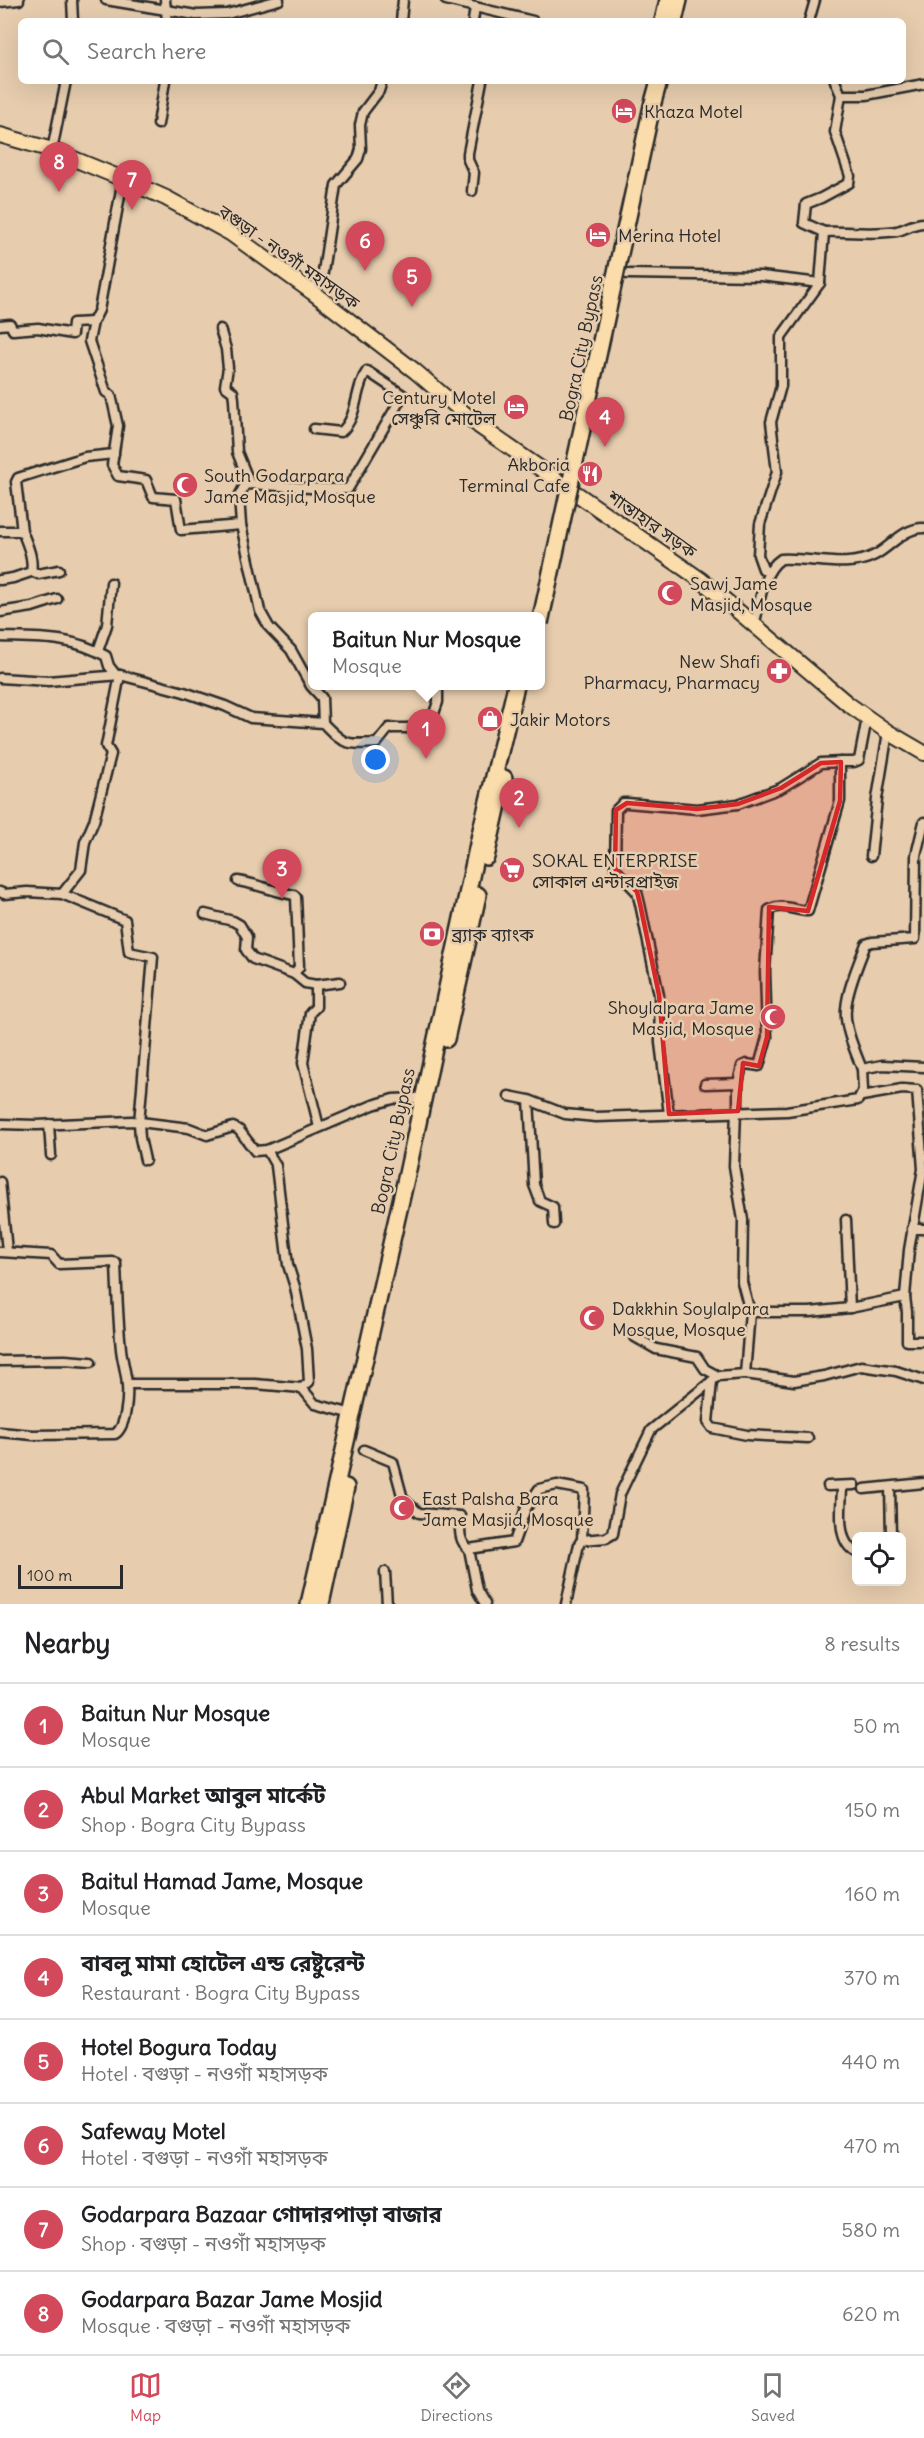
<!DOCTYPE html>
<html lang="en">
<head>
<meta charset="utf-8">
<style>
  :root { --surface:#fff; --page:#f2f2f2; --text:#202124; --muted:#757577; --line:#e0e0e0; --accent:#d1495b }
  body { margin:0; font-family:Delius,"Noto Sans Bengali",sans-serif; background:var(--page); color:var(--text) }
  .controls { position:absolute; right:18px; bottom:18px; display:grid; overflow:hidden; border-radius:9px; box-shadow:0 6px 24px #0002 }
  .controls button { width:54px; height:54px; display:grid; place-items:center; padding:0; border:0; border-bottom:2px solid var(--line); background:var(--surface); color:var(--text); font:30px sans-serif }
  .scale { position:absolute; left:18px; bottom:15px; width:105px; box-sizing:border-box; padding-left:6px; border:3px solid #2b2b2b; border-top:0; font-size:16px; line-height:21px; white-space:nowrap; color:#2b2b2b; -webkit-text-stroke:4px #e7cdae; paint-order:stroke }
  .you { position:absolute; left:376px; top:760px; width:21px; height:21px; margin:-15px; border:4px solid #fff; border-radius:50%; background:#1a73e8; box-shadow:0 0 0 9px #1a73e833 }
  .badge { display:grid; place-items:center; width:39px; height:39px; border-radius:50%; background:var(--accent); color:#fff; font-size:20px; font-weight:700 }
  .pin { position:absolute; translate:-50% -50px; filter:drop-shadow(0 2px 3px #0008) }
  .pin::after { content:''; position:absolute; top:32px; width:21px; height:18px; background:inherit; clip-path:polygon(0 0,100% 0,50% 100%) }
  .popup { position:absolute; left:308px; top:612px; width:237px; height:78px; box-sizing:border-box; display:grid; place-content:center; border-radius:9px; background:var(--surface); filter:drop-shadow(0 2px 4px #0005); font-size:20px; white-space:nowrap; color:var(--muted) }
  .popup b { font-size:22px; color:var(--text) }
  .popup::after { content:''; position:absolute; left:50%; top:100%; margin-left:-12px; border:12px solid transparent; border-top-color:var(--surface) }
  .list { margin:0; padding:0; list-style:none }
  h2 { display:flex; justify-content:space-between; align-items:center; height:78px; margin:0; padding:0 24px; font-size:26px }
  h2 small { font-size:20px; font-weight:400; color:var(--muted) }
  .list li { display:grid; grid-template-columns:39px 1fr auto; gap:18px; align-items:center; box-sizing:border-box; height:84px; padding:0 24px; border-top:2px solid var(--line) }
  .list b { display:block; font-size:22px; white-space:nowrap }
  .list p { margin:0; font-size:20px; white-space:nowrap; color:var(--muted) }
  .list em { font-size:20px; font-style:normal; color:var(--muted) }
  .icon { flex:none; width:33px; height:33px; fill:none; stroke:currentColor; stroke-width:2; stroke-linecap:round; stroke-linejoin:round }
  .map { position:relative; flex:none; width:924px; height:1604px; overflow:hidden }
  .search { position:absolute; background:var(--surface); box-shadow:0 6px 24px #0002; left:18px; right:18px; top:18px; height:66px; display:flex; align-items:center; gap:15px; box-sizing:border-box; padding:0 21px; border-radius:9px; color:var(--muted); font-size:22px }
  .sheet { height:750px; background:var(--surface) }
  nav { display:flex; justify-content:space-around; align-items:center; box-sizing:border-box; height:84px; border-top:2px solid var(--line); background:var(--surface); font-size:16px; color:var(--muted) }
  nav a { display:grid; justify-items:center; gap:3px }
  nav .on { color:var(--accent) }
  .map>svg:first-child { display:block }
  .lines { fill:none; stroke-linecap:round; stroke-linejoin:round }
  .street-casing { stroke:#2b2b2b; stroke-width:13 }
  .primary-casing { stroke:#2b2b2b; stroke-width:18 }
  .highway-casing { stroke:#2b2b2b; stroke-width:20 }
  .street { stroke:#e7cdae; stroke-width:8 }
  .primary { stroke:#fbdcab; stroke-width:14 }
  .highway { stroke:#fbdcab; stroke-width:15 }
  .highway-bridge-casing { stroke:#2b2b2b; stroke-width:20; stroke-linecap:butt }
  .highway-bridge { stroke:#fbdcab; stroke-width:15 }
  .marked { fill:#d62828; fill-opacity:0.2; stroke:#d62828; stroke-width:4.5; stroke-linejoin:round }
  .labels { text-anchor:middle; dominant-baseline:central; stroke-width:5; stroke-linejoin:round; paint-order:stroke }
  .poi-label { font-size:18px; fill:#2b2b2b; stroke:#e7cdae; text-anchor:start }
  .street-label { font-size:18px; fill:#2b2b2b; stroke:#e7cdae }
</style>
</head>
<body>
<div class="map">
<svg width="924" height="1604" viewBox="0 0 924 1604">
  <rect width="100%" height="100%" fill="#e7cdae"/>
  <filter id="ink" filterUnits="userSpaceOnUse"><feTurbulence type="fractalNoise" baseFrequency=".0167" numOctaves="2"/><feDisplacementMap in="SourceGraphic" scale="12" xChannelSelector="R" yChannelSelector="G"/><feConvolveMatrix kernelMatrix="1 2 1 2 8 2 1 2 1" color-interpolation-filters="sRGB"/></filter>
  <g filter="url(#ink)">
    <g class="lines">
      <g class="street-casing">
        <g id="street">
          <polyline points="72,0 73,21"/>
          <polyline points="106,0 196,15 227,14 279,0"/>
          <polyline points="165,0 167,21"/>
          <polyline points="446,0 533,21"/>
          <polyline points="0,2 19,0"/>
          <polyline points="401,21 403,0"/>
          <polyline points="473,21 475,7"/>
          <polyline points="809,21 815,0"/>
          <polyline points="841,95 866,95 924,84"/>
          <polyline points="158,124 165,81"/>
          <polyline points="52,150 66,81"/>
          <polyline points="123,179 99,310 93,322 89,341 106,392 111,395 118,426 112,465 118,476 146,480 153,497 176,499 181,530 241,525"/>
          <polyline points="472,191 474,173 468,160 468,153 482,81"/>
          <path d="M824 232C848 231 872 235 897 231 906 229 913 223 924 223"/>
          <polyline points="627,274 761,276 820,283"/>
          <polyline points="312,292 323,272 336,185 358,159 361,149 360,125 363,112 379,91 382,81"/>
          <polyline points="0,325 10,324 13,330 38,328 72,334 73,323 93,322"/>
          <polyline points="220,329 226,349 228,368 225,386 233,392 234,399 237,452 250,484"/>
          <path d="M314 429 341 432C359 416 354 389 367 371L403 395 348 489H325L250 484 245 485 239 496 241 525 260 611 269 627 291 650 311 686 322 698 323 723"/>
          <path d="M0 531H22C27 544 34 558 31 572L13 578 0 580"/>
          <polyline points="22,531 16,482 18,478 85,457 114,454"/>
          <polyline points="32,571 38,574 59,570"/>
          <polyline points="768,572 763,569 758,555 760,524 777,472 771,422 781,386 781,337 820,283 824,232 804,223 806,204 821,198 849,183 850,176 835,132 841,95 835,81"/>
          <polyline points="0,612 32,607 57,599"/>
          <path d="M754 626C760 605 761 572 781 559 811 557 847 570 875 555 892 546 903 528 924 528"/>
          <path d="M0 637C39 638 71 636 106 656L109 666 116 675"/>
          <polyline points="98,651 107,625 111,583"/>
          <path d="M0 678 48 681 120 675 184 692 225 706 251 718 323 723C344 745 346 745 377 743L389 728H408L430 725 438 702V686"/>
          <polyline points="871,856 877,799 888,732"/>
          <path d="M238 881C257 884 275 892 294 895L296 897 299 967 294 974"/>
          <polyline points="0,892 4,894 27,892 62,894 125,920 129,952 153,957 139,1123 140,1138 145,1160"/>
          <polyline points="62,894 81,870 85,842 94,821 111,754 106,746 120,675"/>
          <polyline points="205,914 233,921 240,925 247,937 246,950 253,959 294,974 305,983 316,985 340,982"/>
          <polyline points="316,985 316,1007 310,1013 303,1063 319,1127"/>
          <path d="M862 1069C855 1051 844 1027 846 1009 847 990 859 962 866 944L872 942 915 939 916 855 924 822"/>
          <polyline points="705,1084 738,1083"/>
          <polyline points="509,1096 529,1100 565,1114 596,1117 787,1111 858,1100 863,1090 862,1069 882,1065 924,1067"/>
          <polyline points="862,1096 902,1089 917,1090 923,1169 909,1250 905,1297 907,1312 907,1341 924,1341"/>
          <polyline points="529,1100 534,1185 540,1201 553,1207 554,1224"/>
          <polyline points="736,1111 734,1166 743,1220 742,1282 750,1312 745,1374"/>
          <path d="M738 1111V1083L742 1066 747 1064 759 1066 767 1037 765 971 769 910C781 902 795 911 808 911L840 801V765L841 762H854L859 760 867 718"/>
          <polyline points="669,1114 660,1043 659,995 640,904 637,892 615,869 616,810 623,803 627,803 697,809 738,804 781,788 821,763 841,762"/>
          <polyline points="0,1124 37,1125 132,1121 189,1128 207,1135 233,1127 239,1130 255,1151 267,1150 373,1105 393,1099 416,1098"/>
          <polyline points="49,1124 51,1155"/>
          <polyline points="267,1150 276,1166 288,1265 295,1287 307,1349 309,1382 302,1388"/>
          <polyline points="0,1182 7,1251"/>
          <polyline points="846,1220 850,1308"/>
          <polyline points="912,1229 924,1229"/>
          <path d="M0 1252 51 1255 59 1264 113 1262 116 1263C117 1292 118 1320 121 1349 122 1360 127 1376 127 1386 128 1399 126 1427 115 1434L33 1435 0 1432"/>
          <polyline points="750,1312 810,1312 850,1308 905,1297"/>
          <polyline points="635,1337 656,1349 697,1357 705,1369 718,1376"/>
          <polyline points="0,1361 65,1360 91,1362"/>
          <polyline points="712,1381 708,1422 712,1428 747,1435 808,1438"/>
          <polyline points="127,1384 255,1384 302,1388 315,1404 345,1412"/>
          <path d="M364 1450 393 1462 403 1499 419 1513 460 1516C460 1529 458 1541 469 1549L477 1590 485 1604"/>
          <polyline points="828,1486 854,1485"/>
          <path d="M842 1486C842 1505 835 1542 856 1552"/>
          <polyline points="890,1487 891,1536"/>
          <polyline points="864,1489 924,1483"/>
          <polyline points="469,1549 514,1542 526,1508 539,1489 557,1485 584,1490 582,1540"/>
          <polyline points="385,1572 387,1604"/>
          <polyline points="566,1604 579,1544 582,1540 606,1538 613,1534 620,1494 651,1430 718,1376 745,1374 794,1381 824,1376 861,1366 896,1371 924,1380"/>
        </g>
      </g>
      <g class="primary-casing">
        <polyline id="primary" points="0,135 52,150 123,179 166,198 230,233 312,292 415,371 479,426 701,580 848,704 888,732 924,753"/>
      </g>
      <g class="highway-casing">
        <g id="highway">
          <polyline points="663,21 668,0"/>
          <polyline points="674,21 679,0"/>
          <polyline points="652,106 659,81"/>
          <polyline points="486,857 504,778"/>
          <polyline points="446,1039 478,895"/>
          <polyline points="309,1604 407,1174 481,830 516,686"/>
          <polyline points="321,1604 346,1487"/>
        </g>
      </g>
      <use href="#street" class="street"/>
      <use href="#primary" class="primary"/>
      <use href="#highway" class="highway"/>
      <g class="highway-bridge-casing">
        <polyline id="highway-bridge" points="540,623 652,106"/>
      </g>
      <use href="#highway-bridge" class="highway-bridge"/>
    </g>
  </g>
  <path class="marked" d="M841 762 840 801 808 911 769 907 767 1037 759 1066 743 1063 738 1111 669 1114 659 995 640 904 637 892 615 869 616 810 627 803 697 809 738 804 781 788 821 763Z"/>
  <defs>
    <g id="hotel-disc" transform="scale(1.35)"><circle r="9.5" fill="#d1495b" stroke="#e7cdae"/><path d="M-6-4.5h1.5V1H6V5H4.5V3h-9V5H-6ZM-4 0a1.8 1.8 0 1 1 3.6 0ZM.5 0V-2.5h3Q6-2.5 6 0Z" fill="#fff"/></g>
    <g id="restaurant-disc" transform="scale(1.35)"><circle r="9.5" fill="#d1495b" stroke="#e7cdae"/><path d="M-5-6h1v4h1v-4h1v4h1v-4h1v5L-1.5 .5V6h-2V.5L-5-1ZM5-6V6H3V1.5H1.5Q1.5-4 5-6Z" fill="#fff"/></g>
    <g id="mosque-disc" transform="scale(1.35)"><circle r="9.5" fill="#d1495b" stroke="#e7cdae"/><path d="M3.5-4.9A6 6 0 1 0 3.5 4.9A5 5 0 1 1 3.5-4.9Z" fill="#fff"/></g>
    <g id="pharmacy-disc" transform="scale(1.35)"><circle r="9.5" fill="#d1495b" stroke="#e7cdae"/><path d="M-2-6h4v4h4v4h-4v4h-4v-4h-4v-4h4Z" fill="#fff"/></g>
    <g id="shop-disc" transform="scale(1.35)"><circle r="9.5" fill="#d1495b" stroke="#e7cdae"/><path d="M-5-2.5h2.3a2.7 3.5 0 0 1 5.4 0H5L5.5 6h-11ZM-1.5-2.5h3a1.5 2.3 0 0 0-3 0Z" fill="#fff"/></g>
    <g id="supermarket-disc" transform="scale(1.35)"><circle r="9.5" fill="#d1495b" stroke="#e7cdae"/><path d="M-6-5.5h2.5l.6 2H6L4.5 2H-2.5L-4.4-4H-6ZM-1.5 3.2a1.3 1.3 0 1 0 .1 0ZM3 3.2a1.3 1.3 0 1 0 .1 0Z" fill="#fff"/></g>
    <g id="bank-disc" transform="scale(1.35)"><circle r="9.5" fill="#d1495b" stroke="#e7cdae"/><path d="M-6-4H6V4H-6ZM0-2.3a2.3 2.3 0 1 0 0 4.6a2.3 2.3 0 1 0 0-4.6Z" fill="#fff"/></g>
  </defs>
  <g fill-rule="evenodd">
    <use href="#hotel-disc" x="624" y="111"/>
    <use href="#hotel-disc" x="598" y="235"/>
    <use href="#hotel-disc" x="516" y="407"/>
    <use href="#restaurant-disc" x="590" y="474"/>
    <use href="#mosque-disc" x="185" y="485"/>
    <use href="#mosque-disc" x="670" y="593"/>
    <use href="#pharmacy-disc" x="779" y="671"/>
    <use href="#shop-disc" x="490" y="719"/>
    <use href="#supermarket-disc" x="512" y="870"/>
    <use href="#bank-disc" x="432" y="934"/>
    <use href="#mosque-disc" x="773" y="1017"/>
    <use href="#mosque-disc" x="592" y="1318"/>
    <use href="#mosque-disc" x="402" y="1508"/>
  </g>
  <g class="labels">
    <g class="poi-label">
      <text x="644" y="111">Khaza Motel</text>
      <text x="618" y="235">Merina Hotel</text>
      <text x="496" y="397" text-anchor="end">Century Motel<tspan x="496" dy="21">সেঞ্চুরি মোটেল</tspan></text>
      <text x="570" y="464" text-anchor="end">Akboria<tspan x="570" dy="21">Terminal Cafe</tspan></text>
      <text x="204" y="475">South Godarpara<tspan x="204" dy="21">Jame Masjid, Mosque</tspan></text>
      <text x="690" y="583">Sawj Jame<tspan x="690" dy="21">Masjid, Mosque</tspan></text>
      <text x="760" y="661" text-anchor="end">New Shafi<tspan x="760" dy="21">Pharmacy, Pharmacy</tspan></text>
      <text x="510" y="719">Jakir Motors</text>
      <text x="532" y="860">SOKAL ENTERPRISE<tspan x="532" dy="21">সোকাল এন্টারপ্রাইজ</tspan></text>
      <text x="452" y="934">ব্র্যাক ব্যাংক</text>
      <text x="754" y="1007" text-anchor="end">Shoylalpara Jame<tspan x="754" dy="21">Masjid, Mosque</tspan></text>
      <text x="612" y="1308">Dakkhin Soylalpara<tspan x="612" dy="21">Mosque, Mosque</tspan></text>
      <text x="422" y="1498">East Palsha Bara<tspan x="422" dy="21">Jame Masjid, Mosque</tspan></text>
    </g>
    <g class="street-label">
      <text transform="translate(289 257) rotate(35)">বগুড়া - নওগাঁ মহাসড়ক</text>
      <text transform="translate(581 348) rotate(-78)">Bogra City Bypass</text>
      <text transform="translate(652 524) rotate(35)">শান্তাহার সড়ক</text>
      <text transform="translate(393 1141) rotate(-78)">Bogra City Bypass</text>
    </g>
  </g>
</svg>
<div class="controls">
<button><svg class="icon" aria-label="locate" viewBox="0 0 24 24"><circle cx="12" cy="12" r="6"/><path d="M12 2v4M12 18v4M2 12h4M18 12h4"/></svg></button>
</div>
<div class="scale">100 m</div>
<div class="you"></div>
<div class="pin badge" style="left:426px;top:759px">1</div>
<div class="popup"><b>Baitun Nur Mosque</b>Mosque</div>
<div class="pin badge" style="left:519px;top:828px">2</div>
<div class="pin badge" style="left:282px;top:899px">3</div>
<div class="pin badge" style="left:605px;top:447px">4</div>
<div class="pin badge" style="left:412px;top:307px">5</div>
<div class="pin badge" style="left:365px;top:271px">6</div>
<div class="pin badge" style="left:132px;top:210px">7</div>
<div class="pin badge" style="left:59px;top:192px">8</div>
<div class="search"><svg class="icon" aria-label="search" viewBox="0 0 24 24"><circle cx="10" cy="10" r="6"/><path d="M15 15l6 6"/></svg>Search here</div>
</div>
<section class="sheet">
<h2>Nearby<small>8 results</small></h2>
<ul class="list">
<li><span class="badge">1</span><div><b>Baitun Nur Mosque</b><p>Mosque</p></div><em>50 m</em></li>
<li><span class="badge">2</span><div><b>Abul Market আবুল মার্কেট</b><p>Shop · Bogra City Bypass</p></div><em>150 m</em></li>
<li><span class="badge">3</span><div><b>Baitul Hamad Jame, Mosque</b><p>Mosque</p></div><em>160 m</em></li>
<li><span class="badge">4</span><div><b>বাবলু মামা হোটেল এন্ড রেষ্টুরেন্ট</b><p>Restaurant · Bogra City Bypass</p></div><em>370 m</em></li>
<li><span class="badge">5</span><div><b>Hotel Bogura Today</b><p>Hotel · বগুড়া - নওগাঁ মহাসড়ক</p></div><em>440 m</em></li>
<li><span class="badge">6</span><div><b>Safeway Motel</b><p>Hotel · বগুড়া - নওগাঁ মহাসড়ক</p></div><em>470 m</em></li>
<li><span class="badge">7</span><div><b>Godarpara Bazaar গোদারপাড়া বাজার</b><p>Shop · বগুড়া - নওগাঁ মহাসড়ক</p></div><em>580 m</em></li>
<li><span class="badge">8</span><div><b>Godarpara Bazar Jame Mosjid</b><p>Mosque · বগুড়া - নওগাঁ মহাসড়ক</p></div><em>620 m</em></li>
</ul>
</section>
<nav>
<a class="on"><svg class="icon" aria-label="map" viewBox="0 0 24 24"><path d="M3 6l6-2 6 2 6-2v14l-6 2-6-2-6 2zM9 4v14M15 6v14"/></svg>Map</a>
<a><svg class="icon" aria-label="directions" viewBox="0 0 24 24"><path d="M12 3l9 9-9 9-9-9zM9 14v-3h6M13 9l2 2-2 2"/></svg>Directions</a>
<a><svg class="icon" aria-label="saved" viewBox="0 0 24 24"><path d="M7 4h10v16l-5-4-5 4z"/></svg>Saved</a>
</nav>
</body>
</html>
